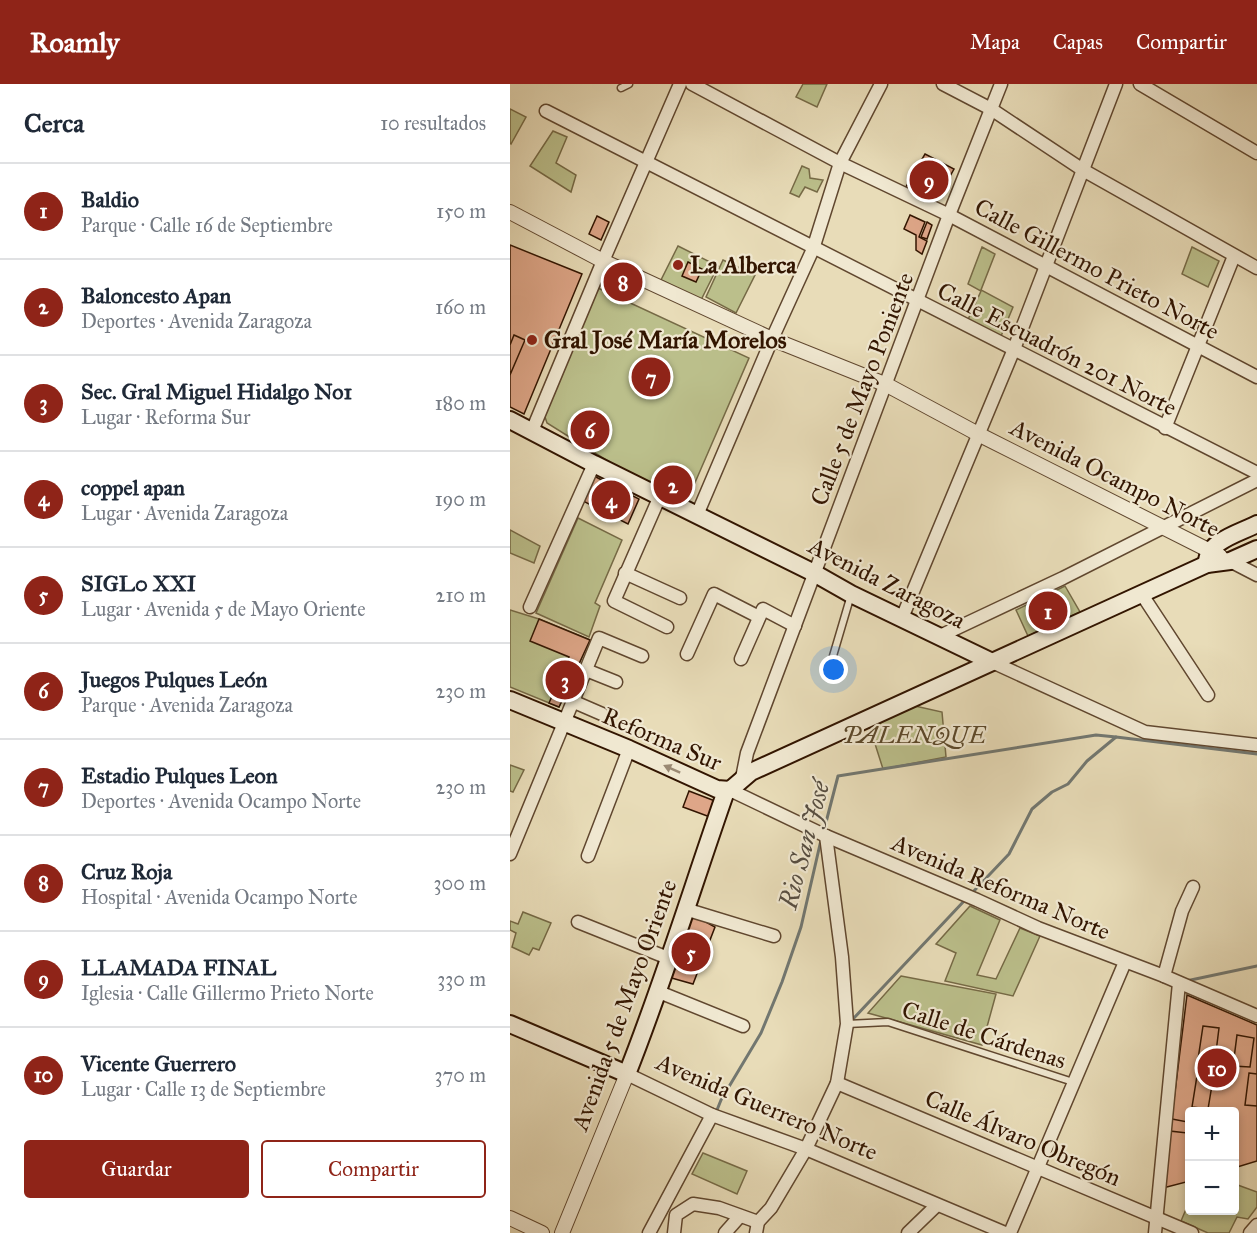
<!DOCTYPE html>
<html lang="es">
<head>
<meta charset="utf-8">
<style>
  :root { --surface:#fff; --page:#f6f6f7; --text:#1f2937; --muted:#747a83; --line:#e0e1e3; --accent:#8f2418 }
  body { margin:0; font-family:"IM FELL Great Primer",serif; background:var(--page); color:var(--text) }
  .controls { position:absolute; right:18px; bottom:18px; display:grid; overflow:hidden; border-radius:6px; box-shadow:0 3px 9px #0003 }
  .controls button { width:54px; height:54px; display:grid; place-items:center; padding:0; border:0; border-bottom:2px solid var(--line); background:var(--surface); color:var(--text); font:30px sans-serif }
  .you { position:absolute; left:324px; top:586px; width:21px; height:21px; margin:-15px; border:4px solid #fff; border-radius:50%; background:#1a73e8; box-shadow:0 0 0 9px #1a73e833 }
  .badge { display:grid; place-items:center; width:39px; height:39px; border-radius:50%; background:var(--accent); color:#fff; font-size:20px; font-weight:700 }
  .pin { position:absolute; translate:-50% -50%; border:3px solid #fff; box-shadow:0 2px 6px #0006 }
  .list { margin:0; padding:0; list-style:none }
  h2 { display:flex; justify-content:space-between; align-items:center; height:78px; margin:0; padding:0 24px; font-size:26px }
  h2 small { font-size:20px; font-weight:400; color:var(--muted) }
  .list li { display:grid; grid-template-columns:39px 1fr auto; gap:18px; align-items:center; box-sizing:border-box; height:96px; padding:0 24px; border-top:2px solid var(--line) }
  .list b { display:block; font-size:22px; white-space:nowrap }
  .list p { margin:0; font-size:20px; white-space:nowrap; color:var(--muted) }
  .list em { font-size:20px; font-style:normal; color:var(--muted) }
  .actions { display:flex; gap:12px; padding:18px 24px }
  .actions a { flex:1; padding:14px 0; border:2px solid var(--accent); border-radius:6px; text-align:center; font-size:21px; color:var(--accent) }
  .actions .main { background:var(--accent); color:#fff }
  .map { position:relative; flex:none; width:747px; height:1149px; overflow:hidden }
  header { display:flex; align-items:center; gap:36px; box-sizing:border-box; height:84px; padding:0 30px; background:var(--accent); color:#fff }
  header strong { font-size:28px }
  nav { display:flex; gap:33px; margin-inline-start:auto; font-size:21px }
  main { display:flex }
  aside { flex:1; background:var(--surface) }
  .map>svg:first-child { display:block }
  .green { fill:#bbbf8b; stroke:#766a46; stroke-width:1.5 }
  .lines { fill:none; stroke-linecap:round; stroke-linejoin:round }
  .stream { stroke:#727770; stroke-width:3 }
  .building { fill:#dea688; stroke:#321501; stroke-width:1.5 }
  .service-casing { stroke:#60472f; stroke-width:9 }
  .minor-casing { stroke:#60472f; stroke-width:15 }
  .tertiary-casing { stroke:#60472f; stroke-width:16 }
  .secondary-casing { stroke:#321501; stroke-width:20 }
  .service { stroke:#f0e8d1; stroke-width:6 }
  .minor { stroke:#f0e8d1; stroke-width:12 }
  .tertiary { stroke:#f0e8d1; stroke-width:14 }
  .secondary { stroke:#f0e8d1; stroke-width:16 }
  .oneway { fill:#9a8973 }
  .poi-dot { fill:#8f2418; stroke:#f0e8d1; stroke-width:2 }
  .labels { text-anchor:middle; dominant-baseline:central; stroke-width:4.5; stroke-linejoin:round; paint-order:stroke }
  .poi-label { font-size:24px; font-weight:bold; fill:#321501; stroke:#f0e8d1; text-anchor:start }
  .street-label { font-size:24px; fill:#321501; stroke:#f0e8d1 }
  .park-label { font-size:24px; font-style:italic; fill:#5b482a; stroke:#f0e8d1 }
  .water-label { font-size:26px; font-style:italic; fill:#574e42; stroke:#f0e8d1 }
</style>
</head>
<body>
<header>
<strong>Roamly</strong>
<nav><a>Mapa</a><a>Capas</a><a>Compartir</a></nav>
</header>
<main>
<aside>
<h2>Cerca<small>10 resultados</small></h2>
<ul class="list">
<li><span class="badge">1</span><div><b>Baldio</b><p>Parque · Calle 16 de Septiembre</p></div><em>150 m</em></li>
<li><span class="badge">2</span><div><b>Baloncesto Apan</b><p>Deportes · Avenida Zaragoza</p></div><em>160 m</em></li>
<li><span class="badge">3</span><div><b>Sec. Gral Miguel Hidalgo No1</b><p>Lugar · Reforma Sur</p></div><em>180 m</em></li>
<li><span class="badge">4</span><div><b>coppel apan</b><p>Lugar · Avenida Zaragoza</p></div><em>190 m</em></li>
<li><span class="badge">5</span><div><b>SIGL0 XXI</b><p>Lugar · Avenida 5 de Mayo Oriente</p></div><em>210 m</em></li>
<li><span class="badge">6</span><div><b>Juegos Pulques León</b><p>Parque · Avenida Zaragoza</p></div><em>230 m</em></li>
<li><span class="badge">7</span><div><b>Estadio Pulques Leon</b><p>Deportes · Avenida Ocampo Norte</p></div><em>230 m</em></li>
<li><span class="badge">8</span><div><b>Cruz Roja</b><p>Hospital · Avenida Ocampo Norte</p></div><em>300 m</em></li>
<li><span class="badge">9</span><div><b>LLAMADA FINAL</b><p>Iglesia · Calle Gillermo Prieto Norte</p></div><em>330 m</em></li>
<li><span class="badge">10</span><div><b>Vicente Guerrero</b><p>Lugar · Calle 13 de Septiembre</p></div><em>370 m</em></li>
</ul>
<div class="actions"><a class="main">Guardar</a><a>Compartir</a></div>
</aside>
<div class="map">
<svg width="747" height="1149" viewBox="0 0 747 1149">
  <rect width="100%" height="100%" fill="#e8dcb8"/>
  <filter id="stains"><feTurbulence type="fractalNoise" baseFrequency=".00333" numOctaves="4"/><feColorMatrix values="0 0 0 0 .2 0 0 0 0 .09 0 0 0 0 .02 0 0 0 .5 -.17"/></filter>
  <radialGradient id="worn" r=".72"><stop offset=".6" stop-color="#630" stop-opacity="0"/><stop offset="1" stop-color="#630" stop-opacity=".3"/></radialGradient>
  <g class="green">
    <polygon points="293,0 317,0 307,23 286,13"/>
    <polygon points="0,25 16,33 1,60 0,59"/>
    <polygon points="43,47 57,53 46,79 66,91 61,108 20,82"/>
    <polygon points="292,82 299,85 300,94 313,96 307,108 295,103 289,113 280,109"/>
    <polygon points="168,162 208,182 191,216 151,196"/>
    <polygon points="472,163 485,170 471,206 503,223 489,257 456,240 471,207 458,200"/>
    <polygon points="682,163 709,177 698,203 672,190"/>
    <polygon points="213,176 245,191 226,229 196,213"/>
    <polygon points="88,204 239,274 177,417 109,384 37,339 34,330"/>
    <polygon points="68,434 112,456 85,519 90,522 79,553 26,529"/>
    <polygon points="0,446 30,462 24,479 0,469"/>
    <polygon points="555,502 570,528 518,552 506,526"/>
    <polygon points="0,526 29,535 80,556 49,623 0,603"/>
    <polygon points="405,622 432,628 436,673 373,685 359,641"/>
    <polygon points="0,681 14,686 3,708 0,707"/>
    <polygon points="460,822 490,836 467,891 486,895 510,844 530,852 503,912 435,897 446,869 426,860"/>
    <polygon points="13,828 41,839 29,866 23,864 19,871 2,863 6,849 0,846 0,837 8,840"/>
    <polygon points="391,892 486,910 472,961 358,929"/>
    <polygon points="193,1069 237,1087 227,1110 182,1090"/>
    <polygon points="725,1100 747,1108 747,1123 738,1135 727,1133 719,1149 698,1149 671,1137 679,1118 680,1126 724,1126"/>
  </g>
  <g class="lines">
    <g class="stream">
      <polyline points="314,746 328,692 586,651 606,653"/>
      <polyline points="462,809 499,770 522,725 542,708 558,700 577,677 606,653 747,670"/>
      <polyline points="676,897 747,882"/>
      <polyline points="343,935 455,816"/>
      <polyline points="207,1026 211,1016 251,949 272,898 291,843 311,756"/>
    </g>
  </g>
  <g class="building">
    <polygon points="415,70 444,85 423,122 393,108"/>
    <polygon points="400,131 415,138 409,153 417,157 412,170 406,166 406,151 394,145"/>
    <polygon points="87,132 99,138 91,156 79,150"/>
    <polygon points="417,138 422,141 417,155 411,153"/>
    <polygon points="0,161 72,190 14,330 0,323"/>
    <polygon points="178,178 192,185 186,198 172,192"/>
    <polygon points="100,181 134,197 125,215 92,199"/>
    <polygon points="4,251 15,256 0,291 0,261"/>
    <polygon points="82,391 129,415 118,440 73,417"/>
    <polygon points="29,535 80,556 49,623 39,619 59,573 20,557"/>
    <polygon points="179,707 205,717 200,733 173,723"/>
    <polygon points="187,833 205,843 183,900 158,893 176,836"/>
    <polygon points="677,911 747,941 747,1077 724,1084 724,1028 680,1028 680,1097 653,1104"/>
    <polygon points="693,942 709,944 704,984 687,982"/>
    <polygon points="727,951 744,954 740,983 723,982"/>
    <polygon points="739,989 747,990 747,1022 735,1021"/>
    <polygon points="687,992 703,995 698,1025 682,1023"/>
    <polygon points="709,1024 724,1026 724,1028 709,1028"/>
    <polygon points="662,1035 678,1038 677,1049 660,1047"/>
  </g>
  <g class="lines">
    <g class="service-casing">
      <g id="service">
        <polyline points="111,4 119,0"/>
        <polyline points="323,572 341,511"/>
        <polyline points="337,940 378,938 563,998"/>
      </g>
    </g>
    <g class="minor-casing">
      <g id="minor">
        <polyline points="182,0 330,79 439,131 747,293"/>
        <polyline points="433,0 481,25 573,86 747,184"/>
        <polyline points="630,0 747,69"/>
        <polyline points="36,27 747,389"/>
        <polyline points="655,344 724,172"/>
        <polyline points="22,347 93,177 170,0"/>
        <polyline points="150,412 104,517 157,543"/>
        <polyline points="187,431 262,255 303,165 330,79 371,0"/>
        <polyline points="720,477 747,491"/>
        <polyline points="115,489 170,514"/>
        <polyline points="631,509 698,611"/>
        <polyline points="20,523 84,380"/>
        <polyline points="392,534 504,265 606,0"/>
        <polyline points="430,552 553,494 747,396"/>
        <polyline points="177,570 204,510 249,533"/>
        <polyline points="231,575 253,525 285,542"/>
        <polyline points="480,577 635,648 747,661"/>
        <polyline points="76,586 106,598"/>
        <polyline points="62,617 92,630"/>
        <polyline points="232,694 237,669 439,131 491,0"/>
        <polyline points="220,706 316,752 467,816 528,844 654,892 747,932"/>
        <polyline points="0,770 89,554 132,572"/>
        <polyline points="78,772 119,665"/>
        <polyline points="175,825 264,852"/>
        <polyline points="68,838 158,874"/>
        <polyline points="654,892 672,827 683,803"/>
        <polyline points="149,908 233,942"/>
        <polyline points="117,990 202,1031 296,1065 495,1149"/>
        <polyline points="327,999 682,1149"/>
        <polyline points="139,1149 202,1031"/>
        <polyline points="164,1149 166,1131 183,1120 209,1124 248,1138"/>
        <polyline points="215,1149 230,1132"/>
        <polyline points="246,1149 248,1138 261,1124 296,1065 327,999 337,940 332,873 316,752"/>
        <polyline points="398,1149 427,1121"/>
        <polyline points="500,1149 615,878"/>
        <polyline points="645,1149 669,899"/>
        <polyline points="740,1149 747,1141"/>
      </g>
    </g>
    <g class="tertiary-casing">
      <g id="tertiary">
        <polyline points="0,128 93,177 262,255 377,301 470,351 710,472"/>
        <polyline points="0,1134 32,1149"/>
        <polyline points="52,1149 117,990"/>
      </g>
    </g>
    <g class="secondary-casing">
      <g id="secondary">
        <polyline points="0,336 84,380 304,489 341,510 480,577"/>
        <path d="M697 480C696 457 730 449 747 440"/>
        <polyline points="0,616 119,665 207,705 220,706 241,688 697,480 720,477 747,465"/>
        <path d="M0 940 117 990C154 897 183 801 216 707"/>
      </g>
    </g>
    <use href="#service" class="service"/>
    <use href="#minor" class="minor"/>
    <use href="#tertiary" class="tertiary"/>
    <use href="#secondary" class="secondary"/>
  </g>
  <defs><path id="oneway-solid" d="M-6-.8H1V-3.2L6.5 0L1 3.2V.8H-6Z" transform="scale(1.5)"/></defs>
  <use class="oneway" href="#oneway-solid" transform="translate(162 685) rotate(-156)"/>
  <g class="poi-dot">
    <circle cx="168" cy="181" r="6"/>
    <circle cx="22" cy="256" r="6"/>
  </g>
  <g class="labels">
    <g class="poi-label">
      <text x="180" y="181">La Alberca</text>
      <text x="34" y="256">Gral José María Morelos</text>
    </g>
    <g class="street-label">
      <text transform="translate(587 185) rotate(28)">Calle Gillermo Prieto Norte</text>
      <text transform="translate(547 265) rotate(27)">Calle Escuadrón 201 Norte</text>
      <text transform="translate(352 305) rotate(-69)">Calle 5 de Mayo Poniente</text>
      <text transform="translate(605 394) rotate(27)">Avenida Ocampo Norte</text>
      <text transform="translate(377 499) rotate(27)">Avenida Zaragoza</text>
      <text transform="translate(152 655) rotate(23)">Reforma Sur</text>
      <text transform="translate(491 803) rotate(23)">Avenida Reforma Norte</text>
      <text transform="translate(114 921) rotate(-70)">Avenida 5 de Mayo Oriente</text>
      <text transform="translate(474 951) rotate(18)">Calle de Cárdenas</text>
      <text transform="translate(257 1023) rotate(23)">Avenida Guerrero Norte</text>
      <text transform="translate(513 1054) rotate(23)">Calle Álvaro Obregón</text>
    </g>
    <g class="park-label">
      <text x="404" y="651">PALENQUE</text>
    </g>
    <g class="water-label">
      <text transform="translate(294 761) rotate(-75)">Rio San José</text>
    </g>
  </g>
  <rect width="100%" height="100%" filter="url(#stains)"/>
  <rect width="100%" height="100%" fill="url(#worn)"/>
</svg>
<div class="controls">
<button>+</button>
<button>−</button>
</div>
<div class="you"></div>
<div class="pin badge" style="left:538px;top:527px">1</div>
<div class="pin badge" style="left:163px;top:401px">2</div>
<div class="pin badge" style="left:55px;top:596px">3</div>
<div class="pin badge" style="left:101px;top:416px">4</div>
<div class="pin badge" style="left:181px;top:868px">5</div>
<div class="pin badge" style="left:80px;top:346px">6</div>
<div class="pin badge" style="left:141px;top:293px">7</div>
<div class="pin badge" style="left:113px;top:198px">8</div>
<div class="pin badge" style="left:419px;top:96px">9</div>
<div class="pin badge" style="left:707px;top:984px">10</div>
</div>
</main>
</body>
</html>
